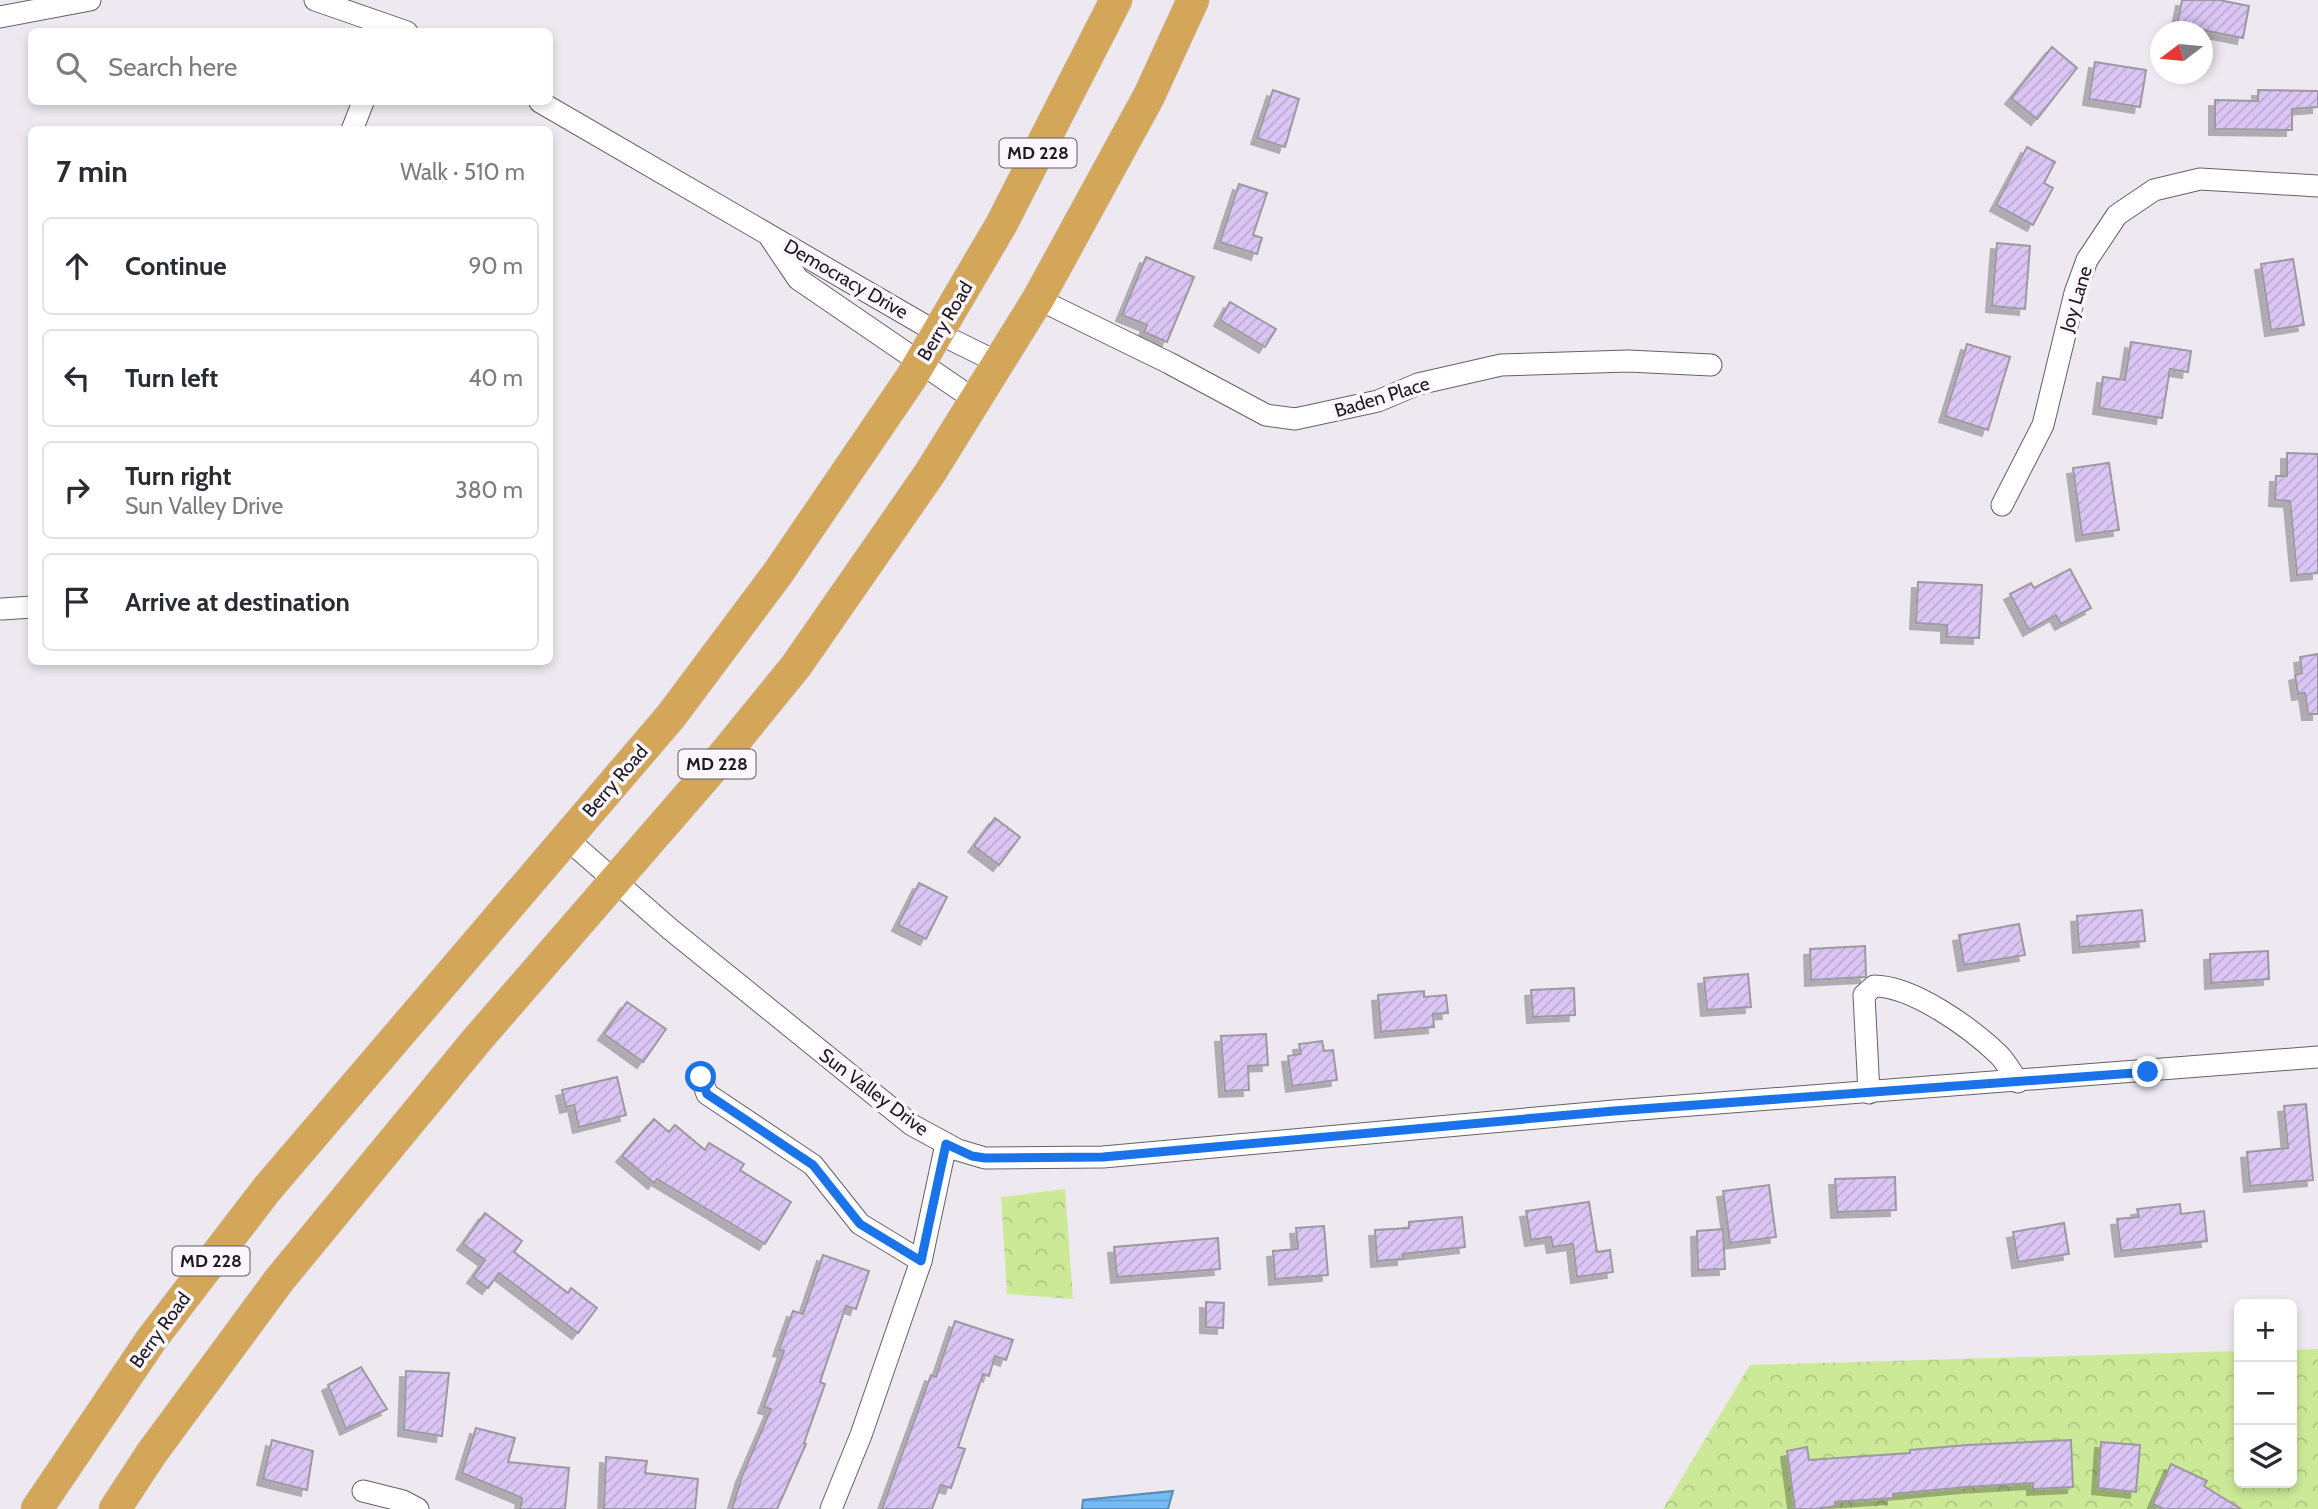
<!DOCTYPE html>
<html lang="en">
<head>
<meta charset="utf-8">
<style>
  :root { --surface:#fff; --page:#f7f7f7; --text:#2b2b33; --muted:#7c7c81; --line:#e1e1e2 }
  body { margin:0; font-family:Cabin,sans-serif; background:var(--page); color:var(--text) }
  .controls { position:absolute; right:21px; bottom:21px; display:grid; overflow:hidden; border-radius:10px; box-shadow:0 4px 10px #0003 }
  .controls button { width:63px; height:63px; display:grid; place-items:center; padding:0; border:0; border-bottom:2px solid var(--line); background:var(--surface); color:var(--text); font:35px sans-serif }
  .compass { position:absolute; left:2150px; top:21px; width:63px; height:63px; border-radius:50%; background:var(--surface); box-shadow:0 4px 10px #0003; rotate:254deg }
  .stop { position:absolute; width:21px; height:21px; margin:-16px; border:5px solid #1a73e8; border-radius:50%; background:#fff }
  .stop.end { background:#1a73e8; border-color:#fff; box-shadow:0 2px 7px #0008 }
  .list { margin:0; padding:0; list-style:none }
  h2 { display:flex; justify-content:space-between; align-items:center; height:91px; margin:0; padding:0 28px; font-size:30px }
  h2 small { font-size:23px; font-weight:400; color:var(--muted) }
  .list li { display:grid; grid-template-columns:46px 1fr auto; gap:21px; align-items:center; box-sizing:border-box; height:98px; margin:0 14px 14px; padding:0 14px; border:2px solid var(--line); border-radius:10px }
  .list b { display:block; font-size:26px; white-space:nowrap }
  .list p { margin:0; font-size:23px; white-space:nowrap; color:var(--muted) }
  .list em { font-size:23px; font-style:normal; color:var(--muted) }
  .icon { flex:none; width:38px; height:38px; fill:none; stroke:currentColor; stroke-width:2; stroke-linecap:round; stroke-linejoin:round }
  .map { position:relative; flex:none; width:2318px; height:1509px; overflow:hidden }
  .search { position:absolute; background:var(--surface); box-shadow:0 4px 10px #0003; left:28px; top:28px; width:525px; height:77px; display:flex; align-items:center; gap:18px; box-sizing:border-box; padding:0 24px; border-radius:10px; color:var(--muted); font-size:26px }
  .panel { position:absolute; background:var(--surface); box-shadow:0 4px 10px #0003; left:28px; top:126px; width:525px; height:539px; border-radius:10px }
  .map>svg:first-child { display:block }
  .forest { fill:url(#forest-crowns) }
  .water { fill:url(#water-rules); stroke:#598bb6; stroke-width:2 }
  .building { fill:url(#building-hatch); stroke:#9c99a0; stroke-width:2; filter:url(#shadow) }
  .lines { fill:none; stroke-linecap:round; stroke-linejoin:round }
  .minor-casing { stroke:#656167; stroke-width:23 }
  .highway-casing { stroke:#c9c8c9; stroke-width:33 }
  .minor { stroke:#fff; stroke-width:21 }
  .highway { stroke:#d3a65a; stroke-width:32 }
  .route { stroke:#1a73e8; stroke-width:9 }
  .labels { text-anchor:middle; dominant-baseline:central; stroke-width:7; stroke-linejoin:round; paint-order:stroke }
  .shield { fill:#fbf6fd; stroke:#605d61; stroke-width:2 }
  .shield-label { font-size:18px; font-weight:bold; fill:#1d1b1e }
  .street-label { font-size:19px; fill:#1d1b1e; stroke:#fbf6fd }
</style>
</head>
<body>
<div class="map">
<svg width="2318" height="1509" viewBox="0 0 2318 1509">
  <defs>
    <pattern id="forest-crowns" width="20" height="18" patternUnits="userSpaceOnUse" patternTransform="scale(1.75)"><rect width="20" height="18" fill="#cce998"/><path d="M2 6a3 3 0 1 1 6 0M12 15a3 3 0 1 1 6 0" fill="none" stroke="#afc783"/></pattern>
    <pattern id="water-rules" width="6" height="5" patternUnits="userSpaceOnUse" patternTransform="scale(1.75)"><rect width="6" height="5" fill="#73bbf7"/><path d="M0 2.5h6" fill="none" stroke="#63a0d3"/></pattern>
    <pattern id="building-hatch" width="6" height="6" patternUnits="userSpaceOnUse" patternTransform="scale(1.75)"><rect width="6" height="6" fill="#dac5f4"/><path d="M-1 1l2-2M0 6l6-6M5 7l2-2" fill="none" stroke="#bba9d1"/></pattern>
    <filter id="shadow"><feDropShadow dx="-6" dy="6" stdDeviation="0" flood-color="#0004"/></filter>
  </defs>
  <rect width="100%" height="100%" fill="#eee9f0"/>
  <g class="forest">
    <polygon points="1065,1189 1073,1299 1007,1294 1001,1197"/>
    <polygon points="2318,1349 2318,1509 1663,1509 1750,1365 2239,1351 2239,1483 2292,1483 2292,1350"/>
  </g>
  <polygon class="water" points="1173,1491 1168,1509 1082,1509 1083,1500"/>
  <g class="building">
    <polygon points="2182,0 2219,0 2249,6 2243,38 2177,25"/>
    <polygon points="2052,47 2077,68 2037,119 2011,98"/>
    <polygon points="2095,62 2146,70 2140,107 2089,99"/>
    <polygon points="1273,90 1299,99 1285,147 1257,138"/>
    <polygon points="2258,90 2318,91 2318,107 2292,109 2292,130 2215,129 2215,100 2258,101"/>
    <polygon points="2027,147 2055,162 2044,183 2053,188 2033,225 1996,205"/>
    <polygon points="1239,184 1267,193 1253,235 1262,238 1257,254 1220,242"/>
    <polygon points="1997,243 2030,246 2025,309 1992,306"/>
    <polygon points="1146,257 1194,277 1167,342 1144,332 1147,325 1122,315"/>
    <polygon points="2293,259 2304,325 2271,330 2261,264"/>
    <polygon points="1230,302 1276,329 1265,347 1220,320"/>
    <polygon points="2131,342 2191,351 2188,372 2170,369 2162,418 2099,408 2103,377 2125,380"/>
    <polygon points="1967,344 2010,357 1988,430 1945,416"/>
    <polygon points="2287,453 2318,454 2318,573 2297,575 2290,501 2275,500 2276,476 2287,476"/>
    <polygon points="2109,463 2119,530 2082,535 2073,468"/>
    <polygon points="2070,569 2091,608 2061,624 2056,615 2029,630 2010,594 2031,583 2034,588"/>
    <polygon points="1918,582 1982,585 1979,638 1947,637 1947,625 1916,623"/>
    <polygon points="2318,654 2318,714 2308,714 2305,693 2298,694 2295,675 2302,673 2300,657"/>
    <polygon points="995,818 1020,837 999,865 974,846"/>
    <polygon points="919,883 947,897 926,939 898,925"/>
    <polygon points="2142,910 2145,941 2079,947 2077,916"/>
    <polygon points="2019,924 2025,955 1964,965 1959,935"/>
    <polygon points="1865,946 1866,976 1865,977 1811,980 1810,949"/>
    <polygon points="2268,951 2269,979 2211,983 2210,954"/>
    <polygon points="1748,974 1751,1007 1707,1010 1704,978"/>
    <polygon points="1574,988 1575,1015 1533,1017 1531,990"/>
    <polygon points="1424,991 1424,997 1446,995 1448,1013 1433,1014 1434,1027 1381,1032 1378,995"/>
    <polygon points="627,1002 666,1029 643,1062 604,1034"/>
    <polygon points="1266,1034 1268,1065 1248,1066 1249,1090 1225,1091 1221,1036"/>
    <polygon points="1322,1041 1324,1051 1333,1050 1337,1080 1292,1086 1288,1056 1301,1054 1299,1044"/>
    <polygon points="617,1077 626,1115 579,1127 574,1105 566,1107 562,1090"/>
    <polygon points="2306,1104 2313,1180 2250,1186 2247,1152 2288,1148 2284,1106"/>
    <polygon points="654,1119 669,1132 675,1125 705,1150 709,1143 744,1164 740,1170 791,1202 765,1244 657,1179 654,1183 622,1156"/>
    <polygon points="1895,1177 1896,1210 1837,1212 1835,1179"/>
    <polygon points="1769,1185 1776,1237 1730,1243 1723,1191"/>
    <polygon points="1589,1202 1597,1252 1610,1250 1613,1272 1577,1277 1573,1244 1553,1247 1551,1237 1531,1240 1526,1211"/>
    <polygon points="2180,1204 2181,1214 2204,1211 2207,1241 2121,1251 2117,1219 2139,1217 2137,1209"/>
    <polygon points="485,1213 522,1241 514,1252 568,1293 571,1288 597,1308 578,1333 499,1273 488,1288 473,1277 485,1260 463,1244"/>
    <polygon points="1462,1217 1465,1247 1403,1254 1403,1259 1377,1261 1375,1230 1409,1228 1409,1222"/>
    <polygon points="2064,1223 2069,1254 2018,1262 2013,1232"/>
    <polygon points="1324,1226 1328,1275 1275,1279 1273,1251 1298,1249 1296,1228"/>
    <polygon points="1723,1229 1725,1269 1698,1270 1697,1231"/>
    <polygon points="1218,1238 1220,1269 1117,1277 1114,1247"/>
    <polygon points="823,1255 869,1271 856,1309 846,1306 820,1382 825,1384 804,1443 806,1444 777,1509 732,1509 742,1476 771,1409 764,1407 784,1351 779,1350 793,1311 803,1314"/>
    <polygon points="1206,1302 1224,1303 1223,1328 1206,1327"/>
    <polygon points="955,1321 1013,1340 1006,1360 995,1356 989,1376 983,1374 958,1447 965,1449 951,1488 941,1485 932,1509 882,1509 931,1375 936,1377"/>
    <polygon points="361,1367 387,1409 346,1429 328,1385"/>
    <polygon points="406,1371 449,1373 442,1436 404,1430"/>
    <polygon points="476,1428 515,1438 508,1462 569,1468 565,1509 520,1509 522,1498 462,1473"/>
    <polygon points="272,1440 313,1451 307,1490 263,1479"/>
    <polygon points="2071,1440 2073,1487 2033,1489 2033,1483 1966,1487 1893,1494 1893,1498 1835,1502 1836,1506 1815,1509 1795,1509 1787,1451 1807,1447 1809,1460 1910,1453 1910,1450 1967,1445"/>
    <polygon points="2101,1442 2140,1445 2136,1492 2098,1488"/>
    <polygon points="606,1457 647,1461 645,1473 698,1479 695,1509 604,1509"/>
    <polygon points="2171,1464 2207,1481 2204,1486 2241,1509 2164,1509 2153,1504"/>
  </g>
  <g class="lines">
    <g class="minor-casing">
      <g id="minor">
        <polyline points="315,0 407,32"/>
        <polyline points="0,17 90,0"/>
        <polyline points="540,102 938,333 999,363"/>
        <polyline points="352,130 363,102"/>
        <polyline points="771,239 798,279 975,400"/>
        <polyline points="1038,299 1169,363 1266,415 1295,419 1378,401 1418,384 1501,365 1628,361 1711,365"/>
        <polyline points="2002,505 2043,425 2075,293 2087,260 2117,215 2154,190 2200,179 2318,186"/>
        <polyline points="2,609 32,607"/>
        <polyline points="566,838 670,929 912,1125 958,1150 985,1158 1103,1157 1614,1111 2318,1057"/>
        <polyline points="701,1077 707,1094 813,1165 860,1224 921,1261"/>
        <path d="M1869 1093 1864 995 1874 986C1913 986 1971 1028 1999 1055 2006 1062 2012 1073 2018 1082"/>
        <polyline points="363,1491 403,1501 418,1509"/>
        <polyline points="831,1509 861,1435 921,1261 946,1144"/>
      </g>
    </g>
    <g class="highway-casing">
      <g id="highway">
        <polyline points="37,1509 151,1340 267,1189 671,716 778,573 911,378 1001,225 1116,0"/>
        <polyline points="115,1509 151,1454 280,1279 476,1041 717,763 796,666 930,473 1038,299 1149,96 1193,0"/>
      </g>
    </g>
    <use href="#minor" class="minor"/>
    <use href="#highway" class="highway"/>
  </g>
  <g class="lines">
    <polyline class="route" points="701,1077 707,1094 813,1165 860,1224 921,1261 946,1144 972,1156 985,1158 1103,1157 1614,1111 2148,1072"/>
  </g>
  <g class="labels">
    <g class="shield">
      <rect x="999.5" y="138.5" width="77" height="29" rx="5"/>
      <rect x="678.5" y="749.5" width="77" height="29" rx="5"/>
      <rect x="172.5" y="1246.5" width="77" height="29" rx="5"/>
    </g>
    <g class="shield-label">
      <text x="1038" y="153">MD 228</text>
      <text x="717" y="764">MD 228</text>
      <text x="211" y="1261">MD 228</text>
    </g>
    <g class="street-label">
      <text transform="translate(846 279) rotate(30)">Democracy Drive</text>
      <text transform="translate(2076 299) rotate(-73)">Joy Lane</text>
      <text transform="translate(945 321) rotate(-59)">Berry Road</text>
      <text transform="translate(1382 397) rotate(-17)">Baden Place</text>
      <text transform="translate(615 781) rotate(-49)">Berry Road</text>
      <text transform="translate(874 1092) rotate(37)">Sun Valley Drive</text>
      <text transform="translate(160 1330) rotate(-54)">Berry Road</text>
    </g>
  </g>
</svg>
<div class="controls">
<button>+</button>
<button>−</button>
<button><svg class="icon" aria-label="layers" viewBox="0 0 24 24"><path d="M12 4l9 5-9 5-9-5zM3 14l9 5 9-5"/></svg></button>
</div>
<svg class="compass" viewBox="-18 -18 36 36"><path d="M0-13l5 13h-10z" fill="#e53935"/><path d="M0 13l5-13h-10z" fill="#7c7c81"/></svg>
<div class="stop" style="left:701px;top:1077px"></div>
<div class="stop end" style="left:2148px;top:1072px"></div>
<div class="search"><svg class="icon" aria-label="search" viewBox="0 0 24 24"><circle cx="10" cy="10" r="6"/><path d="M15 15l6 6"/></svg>Search here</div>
<section class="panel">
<h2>7 min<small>Walk · 510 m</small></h2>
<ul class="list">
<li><svg class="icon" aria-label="ahead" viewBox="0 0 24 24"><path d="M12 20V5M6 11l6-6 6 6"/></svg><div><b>Continue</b></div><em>90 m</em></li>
<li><svg class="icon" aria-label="left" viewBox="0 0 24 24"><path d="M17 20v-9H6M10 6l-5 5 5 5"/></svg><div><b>Turn left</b></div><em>40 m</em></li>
<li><svg class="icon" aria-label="right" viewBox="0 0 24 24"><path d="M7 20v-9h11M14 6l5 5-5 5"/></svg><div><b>Turn right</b><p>Sun Valley Drive</p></div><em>380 m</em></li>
<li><svg class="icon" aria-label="arrive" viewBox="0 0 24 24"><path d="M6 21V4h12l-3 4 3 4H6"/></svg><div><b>Arrive at destination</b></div></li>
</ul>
</section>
</div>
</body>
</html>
